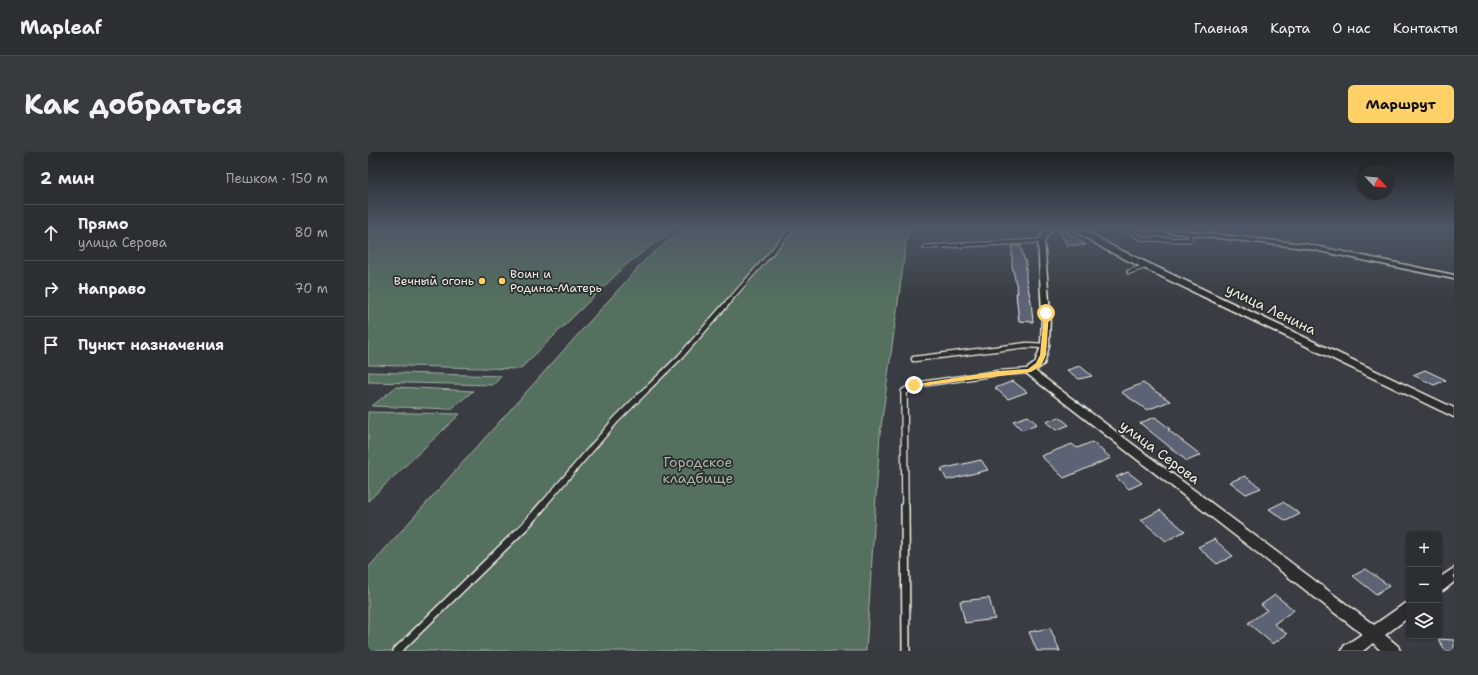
<!DOCTYPE html>
<html lang="ru">
<head>
<meta charset="utf-8">
<style>
  :root { --surface:#2b2e32; --page:#373a3e; --text:#f1f3f6; --muted:#a6a8ac; --line:#474a4d; --accent:#ffd166 }
  body { margin:0; font-family:"Shantell Sans",sans-serif; background:var(--page); color:var(--text) }
  .controls { position:absolute; right:12px; bottom:12px; display:grid; overflow:hidden; border-radius:6px; box-shadow:0 1px 3px #0004 }
  .controls button { width:36px; height:36px; display:grid; place-items:center; padding:0; border:0; border-bottom:1px solid var(--line); background:var(--surface); color:var(--text); font:20px sans-serif }
  .compass { position:absolute; left:990px; top:12px; width:36px; height:36px; border-radius:50%; background:var(--surface); box-shadow:0 1px 3px #0004; rotate:116deg }
  .stop { position:absolute; width:12px; height:12px; margin:-9px; border:3px solid #ffd166; border-radius:50%; background:#fff }
  .stop.end { background:#ffd166; border-color:#fff; box-shadow:0 1px 4px #0008 }
  .list { margin:0; padding:0; list-style:none }
  h2 { display:flex; justify-content:space-between; align-items:center; height:52px; margin:0; padding:0 16px; font-size:17px }
  h2 small { font-size:13px; font-weight:400; color:var(--muted) }
  .list li { display:grid; grid-template-columns:26px 1fr auto; gap:12px; align-items:center; box-sizing:border-box; height:56px; padding:0 16px; border-top:1px solid var(--line) }
  .list b { display:block; font-size:15px; white-space:nowrap }
  .list p { margin:0; font-size:13px; white-space:nowrap; color:var(--muted) }
  .list em { font-size:13px; font-style:normal; color:var(--muted) }
  .icon { flex:none; width:22px; height:22px; fill:none; stroke:currentColor; stroke-width:2; stroke-linecap:round; stroke-linejoin:round }
  .map { position:relative; flex:none; width:1086px; height:499px; overflow:hidden; border-radius:6px }
  header { display:flex; align-items:center; gap:24px; box-sizing:border-box; height:56px; padding:0 20px; background:var(--surface); border-bottom:1px solid var(--line) }
  header strong { font-size:19px }
  nav { display:flex; gap:22px; margin-inline-start:auto; font-size:14px }
  .intro { display:flex; align-items:center; justify-content:space-between; box-sizing:border-box; height:96px; padding:0 24px }
  h1 { margin:0; font-size:28px }
  .button { padding:10px 18px; border-radius:6px; background:var(--accent); color:#111; font-size:14px; font-weight:700 }
  main { display:flex; gap:24px; padding:0 24px }
  aside { flex:1; background:var(--surface); border-radius:6px; box-shadow:0 1px 3px #0004 }
  .map>svg:first-child { display:block }
  .green { fill:#54705f; stroke:#a4b0a4 }
  .building { fill:#5c6375; stroke:#f4f1e8 }
  .lines { fill:none; stroke-linecap:round; stroke-linejoin:round }
  .lane-far3-casing { stroke:#f4f1e8; stroke-width:5.5 }
  .lane-far2-casing { stroke:#f4f1e8; stroke-width:7 }
  .lane-far1-casing { stroke:#f4f1e8; stroke-width:8 }
  .lane-casing { stroke:#f4f1e8; stroke-width:10 }
  .street-casing { stroke:#f4f1e8; stroke-width:3 }
  .secondary-casing { stroke:#f4f1e8; stroke-width:3 }
  .lane-far3 { stroke:#2a2d2e; stroke-width:3.5 }
  .lane-far2 { stroke:#2a2d2e; stroke-width:4.5 }
  .lane-far1 { stroke:#2a2d2e; stroke-width:5.5 }
  .lane { stroke:#2a2d2e; stroke-width:7 }
  .street { fill:#2a2d2e; fill-rule:evenodd }
  .secondary { fill:#2a2d2e; fill-rule:evenodd }
  .route { fill:#ffd166 }
  .poi-dot { fill:#ffd166; stroke:#2a2d2e; stroke-width:1.5 }
  .labels { text-anchor:middle; dominant-baseline:central; stroke-width:3.5; stroke-linejoin:round; paint-order:stroke }
  .far-poi-label { font-size:12px; fill:#f4f1e8; stroke:#2a2d2e; text-anchor:start }
  .street-label { font-size:14px; fill:#f4f1e8; stroke:#2a2d2e }
  .park-label { font-size:14px; fill:#acb7aa; stroke:#2a2d2e }
</style>
</head>
<body>
<header>
<strong>Mapleaf</strong>
<nav><a>Главная</a><a>Карта</a><a>О нас</a><a>Контакты</a></nav>
</header>
<div class="intro"><h1>Как добраться</h1><a class="button">Маршрут</a></div>
<main>
<aside>
<h2>2 мин<small>Пешком · 150 m</small></h2>
<ul class="list">
<li><svg class="icon" aria-label="ahead" viewBox="0 0 24 24"><path d="M12 20V5M6 11l6-6 6 6"/></svg><div><b>Прямо</b><p>улица Серова</p></div><em>80 m</em></li>
<li><svg class="icon" aria-label="right" viewBox="0 0 24 24"><path d="M7 20v-9h11M14 6l5 5-5 5"/></svg><div><b>Направо</b></div><em>70 m</em></li>
<li><svg class="icon" aria-label="arrive" viewBox="0 0 24 24"><path d="M6 21V4h12l-3 4 3 4H6"/></svg><div><b>Пункт назначения</b></div></li>
</ul>
</aside>
<div class="map">
<svg width="1086" height="499" viewBox="0 0 1086 499">
  <rect width="100%" height="100%" fill="#393d43"/>
  <filter id="ink" filterUnits="userSpaceOnUse"><feTurbulence type="fractalNoise" baseFrequency=".025" numOctaves="2"/><feDisplacementMap in="SourceGraphic" scale="8" xChannelSelector="R" yChannelSelector="G"/><feConvolveMatrix kernelMatrix="1 2 1 2 8 2 1 2 1" color-interpolation-filters="sRGB"/></filter>
  <g filter="url(#ink)">
    <g class="green">
      <polygon points="0,77 305,77 259,112 152,217 0,213"/>
      <polygon points="316,77 540,77 512,282 498,499 0,499 0,416 277,108"/>
      <polygon points="0,220 134,224 125,233 0,230"/>
      <polygon points="28,235 105,239 83,257 4,254"/>
      <polygon points="0,260 92,262 0,349"/>
    </g>
    <g class="building">
      <polygon points="690,77 696,77 718,93 699,93"/>
      <polygon points="644,94 653,94 656,108 658,108 658,127 663,149 665,170 651,169 648,141 650,141 644,114"/>
      <polygon points="712,214 724,224 711,227 699,218"/>
      <polygon points="1057,218 1078,228 1066,233 1045,223"/>
      <polygon points="645,229 659,240 640,247 627,236"/>
      <polygon points="775,231 802,249 779,258 753,240"/>
      <polygon points="660,264 669,272 654,278 645,269"/>
      <polygon points="691,265 701,273 688,278 678,270"/>
      <polygon points="787,265 802,277 800,278 833,303 819,309 772,271"/>
      <polygon points="724,290 743,306 696,326 673,304 704,292 709,296"/>
      <polygon points="613,308 620,318 579,328 573,317"/>
      <polygon points="760,320 774,331 761,337 748,325"/>
      <polygon points="877,324 893,336 878,342 862,330"/>
      <polygon points="915,350 932,362 918,369 901,357"/>
      <polygon points="792,358 817,379 798,389 773,368"/>
      <polygon points="846,387 865,404 849,412 830,395"/>
      <polygon points="998,417 1021,434 1008,442 985,424"/>
      <polygon points="907,443 926,458 906,472 919,482 905,492 880,471 899,458 893,453"/>
      <polygon points="621,446 627,467 597,471 592,449"/>
      <polygon points="682,476 692,499 669,499 661,480"/>
      <polygon points="1070,487 1086,488 1086,499 1078,499"/>
    </g>
    <g class="lines">
      <g class="lane-far3-casing">
        <g id="lane-far3">
          <polyline points="758,77 775,87 823,88 821,82"/>
          <polyline points="557,95 673,89"/>
          <polyline points="761,120 778,114"/>
          <polyline points="361,149 424,77"/>
        </g>
      </g>
      <g class="lane-far2-casing">
        <g id="lane-far2">
          <polyline points="546,207 659,193 677,194"/>
          <polyline points="277,239 312,205 362,148"/>
          <polyline points="537,239 546,233 630,221 661,219"/>
        </g>
      </g>
      <g class="lane-far1-casing">
        <g id="lane-far1">
          <polyline points="174,354 248,268 278,238"/>
          <polyline points="537,354 536,240 539,238"/>
        </g>
      </g>
      <g class="lane-casing">
        <g id="lane">
          <polyline points="537,353 538,499"/>
          <polyline points="29,499 157,374 175,353"/>
        </g>
      </g>
      <g class="street-casing">
        <g id="street">
          <polygon points="678,77 684,77 676,89 682,161 681,194 676,212 667,219 1006,473 1036,452 1041,451 1041,465 1017,483 1030,494 1032,499 1013,499 1005,491 995,499 974,499 976,494 994,482 658,221 656,219 667,211 673,194 674,161 670,89"/>
          <polygon points="774,77 797,77 937,92 1086,123 1086,127 937,96"/>
          <polygon points="1086,416 1086,430 1076,438 1071,440 1071,426"/>
        </g>
      </g>
      <g class="secondary-casing">
        <polygon id="secondary" points="704,77 715,77 744,94 1086,256 1086,265 738,98"/>
      </g>
      <use href="#lane-far3" class="lane-far3"/>
      <use href="#lane-far2" class="lane-far2"/>
      <use href="#lane-far1" class="lane-far1"/>
      <use href="#lane" class="lane"/>
      <use href="#street" class="street"/>
      <use href="#secondary" class="secondary"/>
    </g>
  </g>
  <linearGradient id="sky" x2="0" y2="1"><stop stop-color="#1f2225"/><stop offset="0.52" stop-color="#4e5766"/><stop offset="1" stop-color="#4e5766" stop-opacity="0"/></linearGradient>
  <rect width="1086" height="147" fill="url(#sky)"/>
  <polygon class="route" points="678,159 681,161 678,203 673,214 663,220 546,235 543,233 630,219 660,217 668,211 672,203 676,161"/>
  <g class="poi-dot">
    <circle cx="114" cy="129" r="4"/>
    <circle cx="134" cy="129" r="4"/>
  </g>
  <g class="labels">
    <g class="far-poi-label">
      <text x="142" y="122">Воин и<tspan x="142" dy="14">Родина-Матерь</tspan></text>
      <text x="106" y="129" text-anchor="end">Вечный огонь</text>
    </g>
    <g class="street-label">
      <text transform="translate(903 157) rotate(26)">улица Ленина</text>
      <text transform="translate(792 300) rotate(37)">улица Серова</text>
    </g>
    <g class="park-label">
      <text x="330" y="310">Городское<tspan x="330" dy="16">кладбище</tspan></text>
    </g>
  </g>
</svg>
<div class="controls">
<button>+</button>
<button>−</button>
<button><svg class="icon" aria-label="layers" viewBox="0 0 24 24"><path d="M12 4l9 5-9 5-9-5zM3 14l9 5 9-5"/></svg></button>
</div>
<svg class="compass" viewBox="-18 -18 36 36"><path d="M0-13l5 13h-10z" fill="#e53935"/><path d="M0 13l5-13h-10z" fill="#a6a8ac"/></svg>
<div class="stop" style="left:678px;top:161px"></div>
<div class="stop end" style="left:546px;top:233px"></div>
</div>
</main>
</body>
</html>
